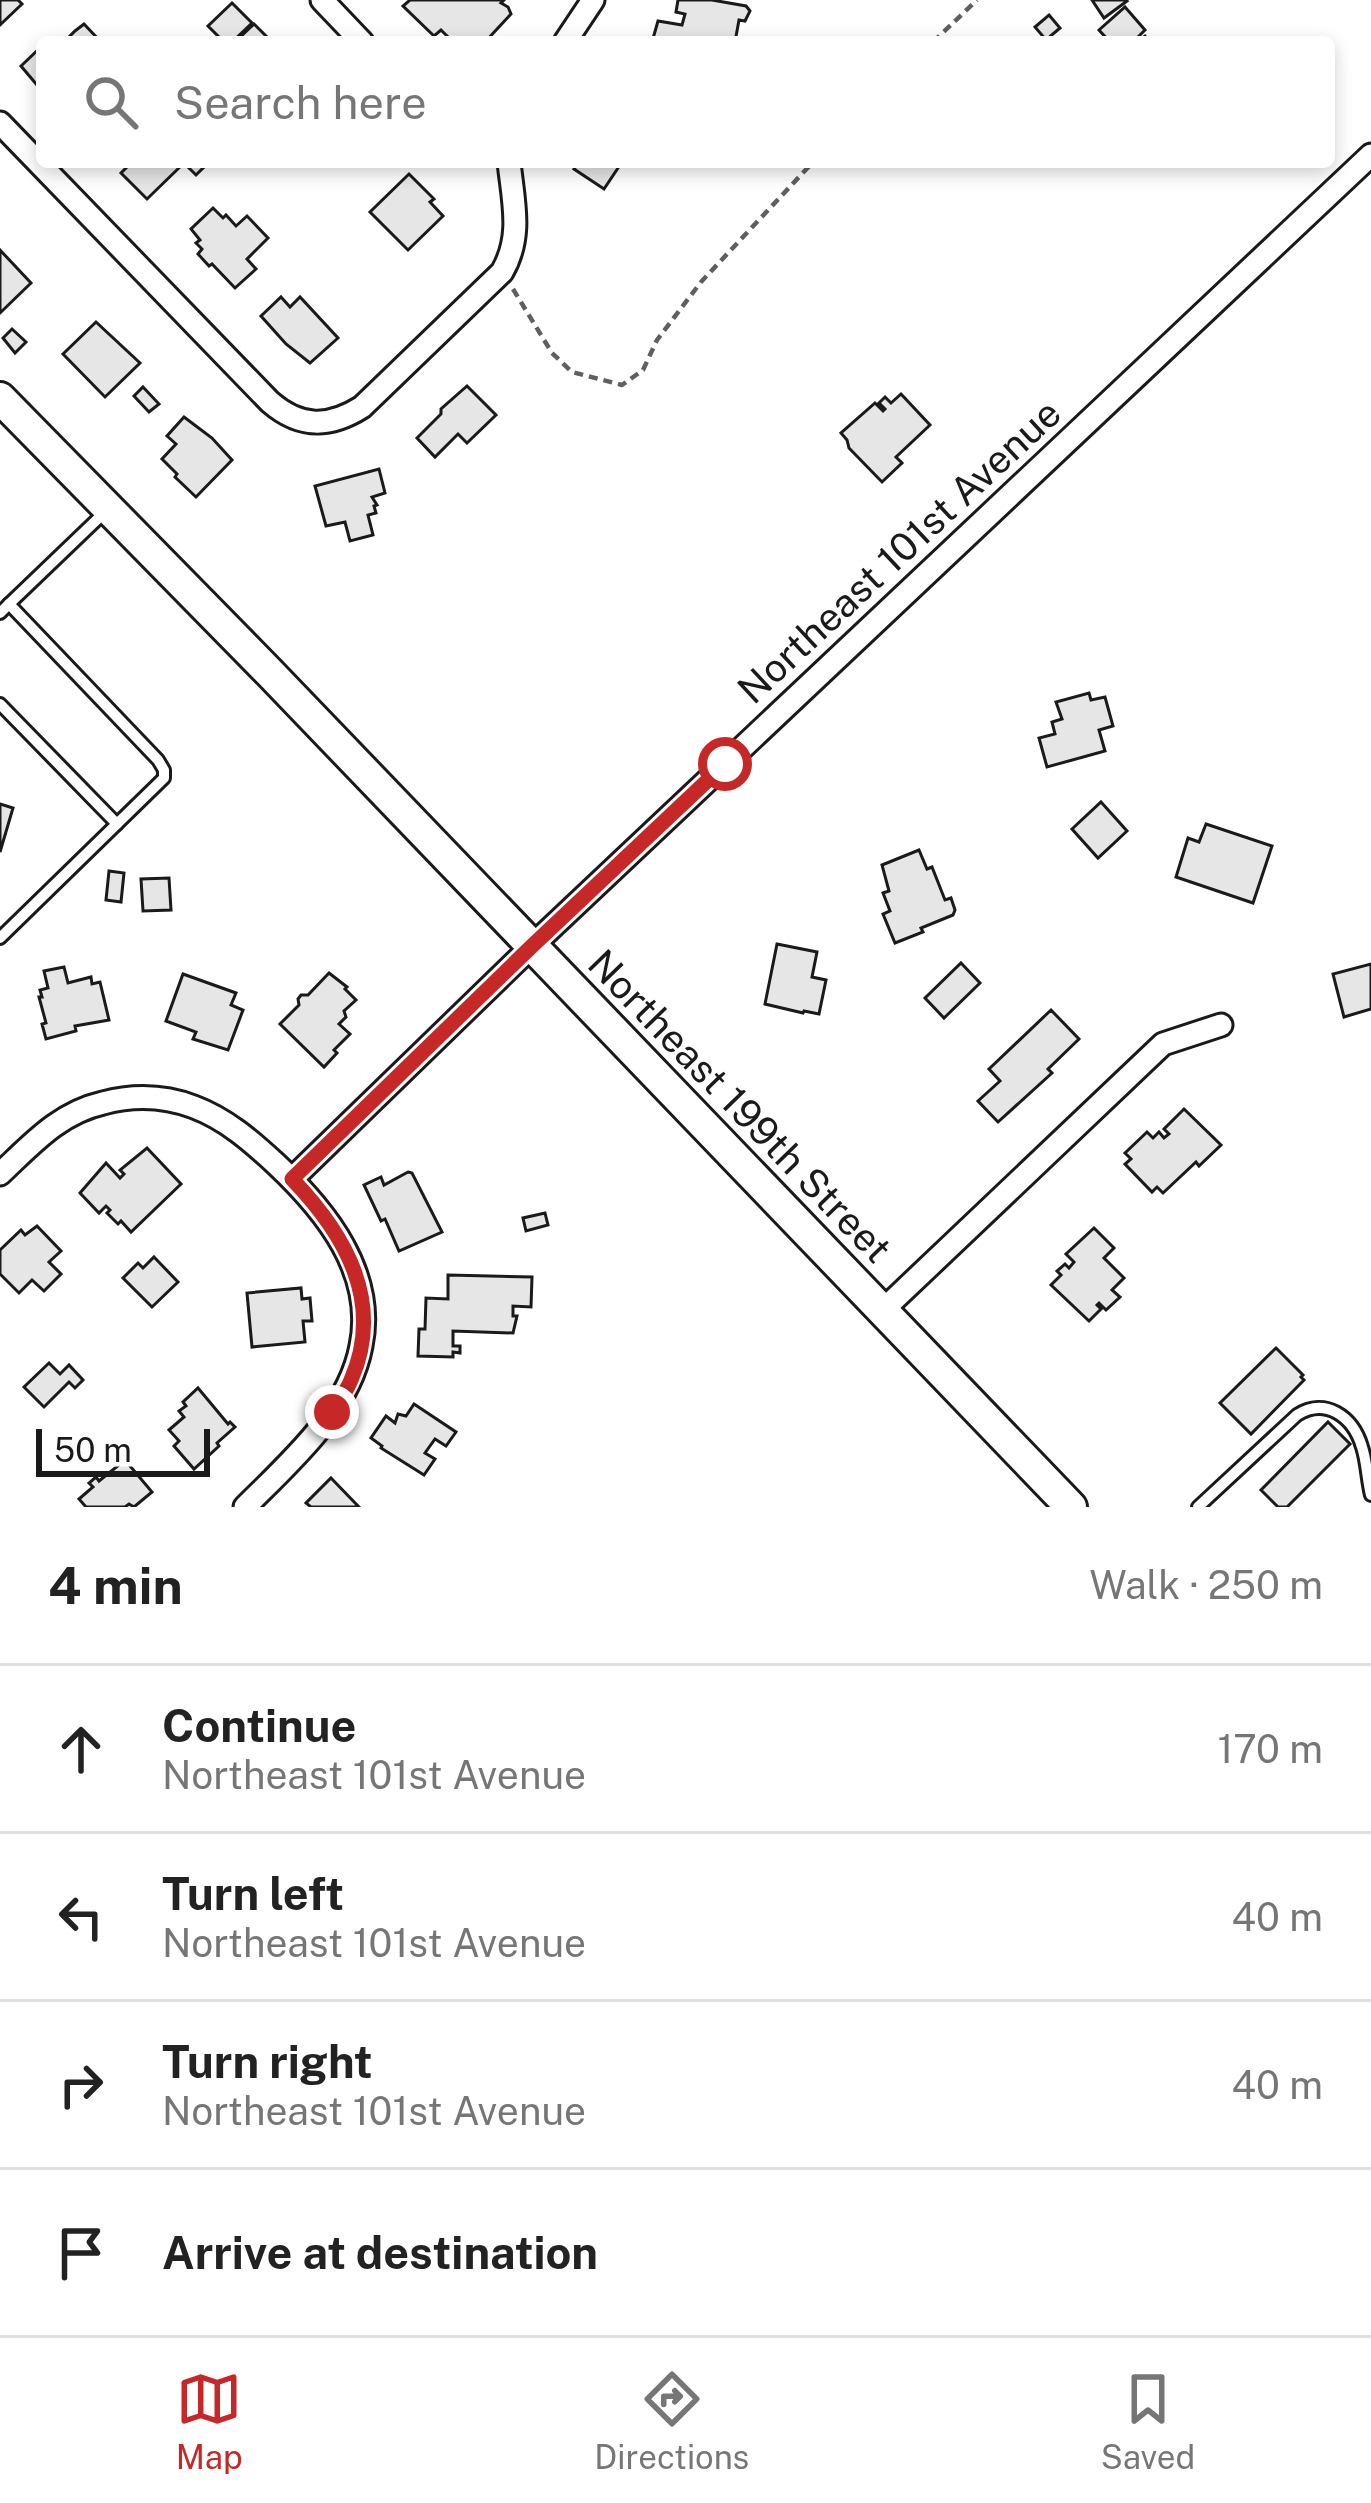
<!DOCTYPE html>
<html lang="en">
<head>
<meta charset="utf-8">
<style>
  :root { --surface:#fff; --page:#f6f6f6; --text:#222; --muted:#767676; --line:#e0e0e0; --accent:#c62828 }
  body { margin:0; font-family:"Public Sans",sans-serif; background:var(--page); color:var(--text) }
  .scale { position:absolute; left:36px; bottom:30px; width:174px; box-sizing:border-box; padding-left:12px; border:6px solid #1a1a1a; border-top:0; font-size:33px; line-height:42px; white-space:nowrap; color:#1a1a1a; -webkit-text-stroke:9px #fff; paint-order:stroke }
  .stop { position:absolute; width:36px; height:36px; margin:-27px; border:9px solid #c62828; border-radius:50%; background:#fff }
  .stop.end { background:#c62828; border-color:#fff; box-shadow:0 3px 12px #0008 }
  .list { margin:0; padding:0; list-style:none }
  h2 { display:flex; justify-content:space-between; align-items:center; height:156px; margin:0; padding:0 48px; font-size:51px }
  h2 small { font-size:39px; font-weight:400; color:var(--muted) }
  .list li { display:grid; grid-template-columns:78px 1fr auto; gap:36px; align-items:center; box-sizing:border-box; height:168px; padding:0 48px; border-top:3px solid var(--line) }
  .list b { display:block; font-size:45px; white-space:nowrap }
  .list p { margin:0; font-size:39px; white-space:nowrap; color:var(--muted) }
  .list em { font-size:39px; font-style:normal; color:var(--muted) }
  .icon { flex:none; width:66px; height:66px; fill:none; stroke:currentColor; stroke-width:2; stroke-linecap:round; stroke-linejoin:round }
  .map { position:relative; flex:none; width:1371px; height:1507px; overflow:hidden }
  .search { position:absolute; background:var(--surface); box-shadow:0 6px 18px #0003; left:36px; right:36px; top:36px; height:132px; display:flex; align-items:center; gap:30px; box-sizing:border-box; padding:0 42px; border-radius:12px; color:var(--muted); font-size:45px }
  .sheet { height:828px; background:var(--surface) }
  nav { display:flex; justify-content:space-around; align-items:center; box-sizing:border-box; height:168px; border-top:3px solid var(--line); background:var(--surface); font-size:33px; color:var(--muted) }
  nav a { display:grid; justify-items:center; gap:6px }
  nav .on { color:var(--accent) }
  .map>svg:first-child { display:block }
  .building { fill:#e6e6e6; stroke:#1a1a1a; stroke-width:3 }
  .lines { fill:none; stroke-linecap:round; stroke-linejoin:round }
  .lane-casing { stroke:#1a1a1a; stroke-width:16 }
  .street-casing { stroke:#1a1a1a; stroke-width:27 }
  .secondary-casing { stroke:#1a1a1a; stroke-width:36 }
  .path { stroke:#5f5f5f; stroke-width:4.5; stroke-dasharray:9 6; stroke-linecap:butt }
  .lane { stroke:#fff; stroke-width:10 }
  .street { stroke:#fff; stroke-width:21 }
  .secondary { stroke:#fff; stroke-width:30 }
  .route { stroke:#c62828; stroke-width:15 }
  .labels { text-anchor:middle; dominant-baseline:central; stroke-width:9; stroke-linejoin:round; paint-order:stroke }
  .street-label { font-size:39px; fill:#1a1a1a; stroke:#fff }
</style>
</head>
<body>
<div class="map">
<svg width="1371" height="1507" viewBox="0 0 1371 1507">
  <rect width="100%" height="100%" fill="#fff"/>
  <g class="building">
    <polygon points="0,0 18,0 22,4 0,25"/>
    <polygon points="410,0 504,0 501,3 508,7 511,14 485,42 448,42 445,40 448,37 441,30 434,36 403,6"/>
    <polygon points="678,0 712,0 746,6 750,11 745,21 739,20 735,42 652,42 658,21 682,25 685,14 676,12"/>
    <polygon points="1092,0 1126,0 1127,1 1104,18"/>
    <polygon points="232,3 252,23 232,42 224,42 208,26"/>
    <polygon points="1125,7 1145,30 1137,38 1140,40 1145,36 1150,42 1110,42 1099,30"/>
    <polygon points="1049,15 1060,28 1046,40 1035,27"/>
    <polygon points="84,24 101,42 64,42 75,31"/>
    <polygon points="254,24 272,42 235,42"/>
    <polygon points="42,46 42,91 21,66"/>
    <polygon points="128,162 202,162 205,166 196,175 184,163 147,199 121,173 130,164"/>
    <polygon points="579,162 622,162 604,189 574,169"/>
    <polygon points="409,174 434,199 430,202 443,216 408,250 370,212"/>
    <polygon points="213,208 223,218 226,215 236,226 247,216 268,238 247,259 256,269 235,288 212,264 209,266 198,254 202,249 196,243 200,240 191,229"/>
    <polygon points="0,250 31,283 0,313"/>
    <polygon points="281,297 290,307 300,297 338,338 310,363 286,344 261,316"/>
    <polygon points="96,322 140,363 105,397 63,354"/>
    <polygon points="12,329 26,342 15,353 3,338"/>
    <polygon points="467,386 496,415 467,443 458,434 435,457 417,438 441,414 441,409"/>
    <polygon points="143,387 159,404 149,412 134,396"/>
    <polygon points="901,394 930,425 896,457 902,463 882,482 849,448 847,440 841,433 875,403 883,411 885,409 879,403 885,397 891,403"/>
    <polygon points="184,417 212,438 232,460 196,497 175,477 177,474 162,459 176,444 167,436"/>
    <polygon points="379,469 385,493 372,497 377,505 374,506 376,513 368,515 373,535 350,541 345,522 326,526 315,486"/>
    <polygon points="1089,693 1091,700 1105,697 1113,726 1099,730 1105,751 1047,767 1039,738 1055,734 1052,722 1062,719 1056,702"/>
    <polygon points="1101,802 1127,831 1098,858 1072,829"/>
    <polygon points="0,804 13,808 0,852"/>
    <polygon points="1206,824 1272,846 1253,903 1176,877 1188,838 1199,842"/>
    <polygon points="919,850 927,869 932,867 945,900 951,898 955,910 953,915 921,928 923,932 895,943 883,914 890,911 883,893 889,891 882,865"/>
    <polygon points="109,871 124,873 121,902 106,900"/>
    <polygon points="169,878 171,910 143,911 141,879"/>
    <polygon points="777,944 817,952 812,977 826,980 819,1014 804,1011 803,1013 765,1004"/>
    <polygon points="961,963 980,983 944,1018 925,998"/>
    <polygon points="1371,964 1371,1009 1344,1017 1333,974"/>
    <polygon points="64,967 68,983 91,977 92,984 100,982 109,1020 75,1026 76,1031 46,1039 42,1024 46,1023 39,997 42,997 40,990 48,988 44,971"/>
    <polygon points="329,973 347,987 345,989 356,1000 344,1011 346,1017 339,1024 350,1034 334,1050 337,1053 324,1067 280,1024 299,1005 298,999 301,995 308,995"/>
    <polygon points="183,974 236,993 231,1005 243,1010 228,1050 193,1039 196,1032 166,1021"/>
    <polygon points="1051,1010 1079,1039 1048,1069 1052,1073 998,1122 978,1101 1000,1081 989,1069"/>
    <polygon points="1184,1109 1221,1145 1199,1166 1196,1162 1163,1193 1157,1187 1152,1192 1125,1164 1131,1159 1125,1153 1147,1132 1153,1138 1159,1132 1164,1138 1169,1134 1164,1129"/>
    <polygon points="147,1148 181,1184 131,1232 121,1221 118,1224 107,1213 110,1210 106,1206 99,1213 80,1193 106,1163 120,1178 124,1174 120,1170"/>
    <polygon points="408,1172 412,1173 442,1232 399,1251 385,1219 381,1221 364,1185 381,1177 384,1185"/>
    <polygon points="545,1213 548,1225 526,1231 523,1218"/>
    <polygon points="37,1226 61,1251 49,1262 61,1274 44,1291 32,1280 19,1293 0,1274 0,1250 21,1230 25,1235"/>
    <polygon points="1094,1228 1114,1248 1104,1258 1124,1278 1112,1290 1120,1297 1106,1310 1099,1303 1097,1305 1101,1309 1089,1321 1051,1285 1061,1275 1057,1271 1065,1264 1069,1268 1074,1262 1066,1254"/>
    <polygon points="154,1257 178,1282 152,1307 123,1278 138,1263 143,1268"/>
    <polygon points="448,1275 532,1277 531,1307 513,1306 513,1316 517,1316 513,1333 453,1331 453,1346 460,1346 460,1353 453,1352 453,1357 418,1356 419,1329 425,1329 426,1298 448,1299"/>
    <polygon points="301,1288 302,1299 310,1298 312,1321 303,1321 305,1342 252,1347 247,1293"/>
    <polygon points="1276,1348 1303,1375 1301,1377 1304,1380 1251,1434 1220,1403"/>
    <polygon points="49,1363 60,1374 69,1365 83,1380 75,1388 69,1382 44,1407 24,1387"/>
    <polygon points="198,1388 228,1424 230,1422 235,1427 217,1443 219,1446 194,1469 174,1446 179,1441 169,1430 184,1417 179,1411 186,1406 183,1402"/>
    <polygon points="414,1404 456,1432 446,1446 435,1439 425,1453 435,1459 424,1475 381,1448 382,1446 371,1438 386,1416 395,1423 398,1414 406,1416"/>
    <polygon points="1328,1422 1350,1444 1287,1507 1278,1507 1261,1490"/>
    <polygon points="125,1460 152,1492 134,1507 129,1504 125,1507 86,1507 79,1499 93,1487 89,1483 96,1477 99,1481"/>
    <polygon points="331,1478 359,1507 311,1507 306,1503"/>
  </g>
  <g class="lines">
    <g class="lane-casing">
      <g id="lane">
        <polyline points="9,604 106,511"/>
        <polyline points="0,613 9,604 158,760 164,770 164,778 0,938"/>
        <polyline points="0,704 117,824"/>
        <path d="M1198 1507 1297 1415C1325 1397 1353 1416 1362 1447 1367 1462 1367 1479 1371 1495"/>
      </g>
    </g>
    <g class="street-casing">
      <g id="street">
        <polyline points="322,0 362,42"/>
        <polyline points="565,42 593,0"/>
        <path d="M0 123 270 402C300 428 329 428 362 407L502 272C523 236 513 201 509 162"/>
        <path d="M0 1174C32 1144 59 1113 103 1103 133 1095 165 1096 194 1107 226 1119 251 1141 276 1164 326 1211 376 1273 361 1346 349 1411 290 1462 245 1507"/>
        <polyline points="292,1179 532,946 1371,155"/>
        <polyline points="882,1311 1163,1044 1221,1025"/>
      </g>
    </g>
    <g class="secondary-casing">
      <polyline id="secondary" points="0,398 269,672 1071,1507"/>
    </g>
    <g class="path">
      <polyline points="933,42 977,0"/>
      <polyline points="513,289 552,353 572,372 622,385 643,370 657,340 701,282 813,162"/>
    </g>
    <use href="#lane" class="lane"/>
    <use href="#street" class="street"/>
    <use href="#secondary" class="secondary"/>
  </g>
  <g class="lines">
    <path class="route" d="M332 1412C338 1401 347 1391 351 1380 385 1302 345 1234 292 1179L532 946 725 764"/>
  </g>
  <g class="labels">
    <g class="street-label">
      <text transform="translate(899 551) rotate(-43)">Northeast 101st Avenue</text>
      <text transform="translate(740 1106) rotate(46)">Northeast 199th Street</text>
    </g>
  </g>
</svg>
<div class="scale">50 m</div>
<div class="stop" style="left:725px;top:764px"></div>
<div class="stop end" style="left:332px;top:1412px"></div>
<div class="search"><svg class="icon" aria-label="search" viewBox="0 0 24 24"><circle cx="10" cy="10" r="6"/><path d="M15 15l6 6"/></svg>Search here</div>
</div>
<section class="sheet">
<h2>4 min<small>Walk · 250 m</small></h2>
<ul class="list">
<li><svg class="icon" aria-label="ahead" viewBox="0 0 24 24"><path d="M12 20V5M6 11l6-6 6 6"/></svg><div><b>Continue</b><p>Northeast 101st Avenue</p></div><em>170 m</em></li>
<li><svg class="icon" aria-label="left" viewBox="0 0 24 24"><path d="M17 20v-9H6M10 6l-5 5 5 5"/></svg><div><b>Turn left</b><p>Northeast 101st Avenue</p></div><em>40 m</em></li>
<li><svg class="icon" aria-label="right" viewBox="0 0 24 24"><path d="M7 20v-9h11M14 6l5 5-5 5"/></svg><div><b>Turn right</b><p>Northeast 101st Avenue</p></div><em>40 m</em></li>
<li><svg class="icon" aria-label="arrive" viewBox="0 0 24 24"><path d="M6 21V4h12l-3 4 3 4H6"/></svg><div><b>Arrive at destination</b></div></li>
</ul>
</section>
<nav>
<a class="on"><svg class="icon" aria-label="map" viewBox="0 0 24 24"><path d="M3 6l6-2 6 2 6-2v14l-6 2-6-2-6 2zM9 4v14M15 6v14"/></svg>Map</a>
<a><svg class="icon" aria-label="directions" viewBox="0 0 24 24"><path d="M12 3l9 9-9 9-9-9zM9 14v-3h6M13 9l2 2-2 2"/></svg>Directions</a>
<a><svg class="icon" aria-label="saved" viewBox="0 0 24 24"><path d="M7 4h10v16l-5-4-5 4z"/></svg>Saved</a>
</nav>
</body>
</html>
